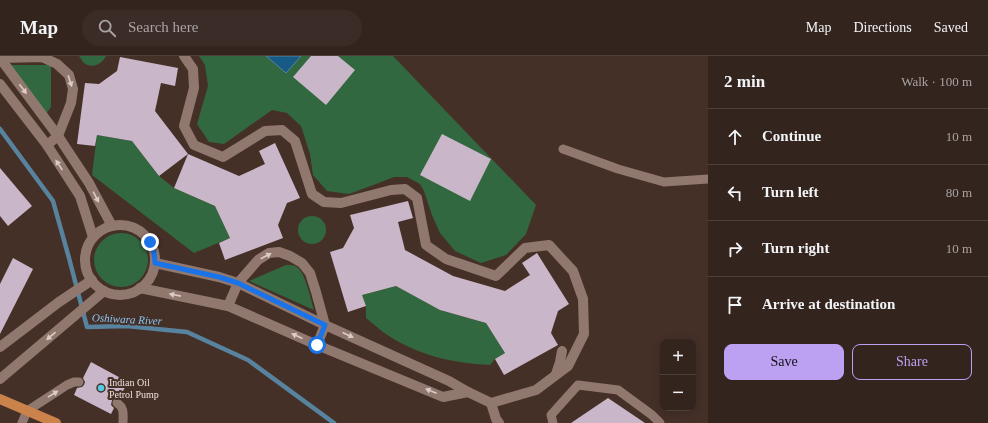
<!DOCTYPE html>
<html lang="en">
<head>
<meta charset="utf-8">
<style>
  :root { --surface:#34241e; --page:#3c2c27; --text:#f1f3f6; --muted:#a9a4a4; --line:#4e413c; --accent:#bca0f2 }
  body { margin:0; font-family:"Times New Roman",serif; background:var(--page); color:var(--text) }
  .controls { position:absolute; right:12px; bottom:12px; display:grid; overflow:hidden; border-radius:8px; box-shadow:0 2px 10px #0003 }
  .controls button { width:36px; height:36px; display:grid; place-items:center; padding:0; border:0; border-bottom:1px solid var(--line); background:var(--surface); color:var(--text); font:20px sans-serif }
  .stop { position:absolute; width:12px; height:12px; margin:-9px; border:3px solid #1a73e8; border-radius:50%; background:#fff }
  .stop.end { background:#1a73e8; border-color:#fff; box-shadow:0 1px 4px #0008 }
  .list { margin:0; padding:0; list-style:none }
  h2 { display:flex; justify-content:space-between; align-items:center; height:52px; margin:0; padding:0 16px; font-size:17px }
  h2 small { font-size:13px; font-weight:400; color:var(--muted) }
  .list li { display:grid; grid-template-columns:26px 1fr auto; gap:12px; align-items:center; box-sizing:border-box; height:56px; padding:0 16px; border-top:1px solid var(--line) }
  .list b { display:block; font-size:15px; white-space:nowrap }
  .list em { font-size:13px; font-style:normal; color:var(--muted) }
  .actions { display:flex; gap:8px; padding:12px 16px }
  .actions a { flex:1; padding:9px 0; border:1px solid var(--accent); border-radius:8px; text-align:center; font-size:14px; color:var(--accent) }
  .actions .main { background:var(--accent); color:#111 }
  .icon { flex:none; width:22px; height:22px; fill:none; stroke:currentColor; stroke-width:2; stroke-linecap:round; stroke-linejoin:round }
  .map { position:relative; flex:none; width:708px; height:367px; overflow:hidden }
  header { display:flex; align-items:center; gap:24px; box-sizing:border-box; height:56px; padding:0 20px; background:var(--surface); border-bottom:1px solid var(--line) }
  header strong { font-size:19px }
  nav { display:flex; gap:22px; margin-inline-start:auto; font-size:14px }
  .search { width:280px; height:36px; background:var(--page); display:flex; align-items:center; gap:10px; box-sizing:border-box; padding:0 14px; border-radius:22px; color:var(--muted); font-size:15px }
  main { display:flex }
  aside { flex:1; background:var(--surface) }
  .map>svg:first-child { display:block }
  .green { fill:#32683f }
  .water { fill:#175b84; stroke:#58839e }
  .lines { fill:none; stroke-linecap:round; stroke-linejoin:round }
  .stream { stroke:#58839e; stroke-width:4.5 }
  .building { fill:#cab6c9 }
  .service { stroke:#91786f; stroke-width:9 }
  .minor { stroke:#91786f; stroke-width:10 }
  .primary { stroke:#cb824b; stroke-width:10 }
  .oneway { fill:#ddccc6 }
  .route { stroke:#1a73e8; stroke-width:5 }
  .poi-dot { fill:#55cadf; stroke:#453028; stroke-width:1.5 }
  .labels { text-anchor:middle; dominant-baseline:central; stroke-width:4; stroke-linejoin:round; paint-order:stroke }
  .poi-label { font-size:10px; fill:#f0e1dc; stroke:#453028; text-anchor:start }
  .water-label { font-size:11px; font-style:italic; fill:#8ac7f2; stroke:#453028 }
</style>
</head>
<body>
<header>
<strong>Map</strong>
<div class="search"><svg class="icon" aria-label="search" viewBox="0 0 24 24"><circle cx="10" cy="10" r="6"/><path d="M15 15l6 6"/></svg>Search here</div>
<nav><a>Map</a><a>Directions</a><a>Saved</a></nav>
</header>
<main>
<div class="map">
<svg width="708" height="367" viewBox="0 0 708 367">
  <rect width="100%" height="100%" fill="#453028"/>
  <g class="green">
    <path d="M79 0H106C102 8 92 14 83 6 81 4 81 2 79 0Z"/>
    <polygon points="199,0 393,0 536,149 526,178 506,199 481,207 455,195 440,177 432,159 424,135 420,128 407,121 394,121 376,128 349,138 327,135 313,119 310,98 301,70 287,57 272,54 224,88 209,86 197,68 208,30 205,9"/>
    <polygon points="9,9 51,9 51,51 46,58"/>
    <polygon points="97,79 132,85 159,120 174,132 215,150 230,182 194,197 92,119"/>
    <circle cx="312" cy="174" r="14"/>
    <circle cx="121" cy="204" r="27"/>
    <path d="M286 209C291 209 295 209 298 212 306 219 311 244 314 254L249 225Z"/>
    <path d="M396 230 443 255 486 267 505 297 495 303 490 309C451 307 416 299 383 276 377 271 372 267 366 262V250L362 239Z"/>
  </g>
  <polygon class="water" points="266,0 301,0 286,17"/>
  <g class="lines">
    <polyline class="stream" points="0,73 53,145 69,202 87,271 127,270 187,276 248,304 334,367"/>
  </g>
  <g class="building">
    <polygon points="311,0 338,0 355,14 326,49 293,21"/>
    <polygon points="120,1 178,12 175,30 161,27 155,55 188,98 159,120 132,85 97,79 95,90 77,88 85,27 99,28 117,15"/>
    <polygon points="442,78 491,103 470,145 420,119"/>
    <polygon points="275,87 300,142 287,147 278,169 283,182 225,204 219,187 230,182 215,150 174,132 188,98 239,120 265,108 259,95"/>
    <polygon points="0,112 32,150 8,170 0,160"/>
    <polygon points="408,145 413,162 398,166 405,194 453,220 505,235 530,219 522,207 537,197 569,248 558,255 551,277 558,289 504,319 495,303 505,297 486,267 440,254 396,230 362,239 366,250 348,256 330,196 343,192 354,172 350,159"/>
    <polygon points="13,202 33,213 0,278 0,228"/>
    <polygon points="91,306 128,326 119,342 115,341 112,344 111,349 114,352 111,358 74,339 77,332 82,331 84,329 85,326 83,322"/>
    <polygon points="608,342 645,367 571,367"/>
  </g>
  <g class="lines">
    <g class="service">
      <polyline points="563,93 618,113 664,126 708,123"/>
      <path d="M117 347C125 352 123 359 123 367"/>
      <polyline points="22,367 27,355 67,329 74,326 79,326"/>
      <polyline points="553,367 551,359 578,329 618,334 652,359 660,367"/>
    </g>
    <g class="minor">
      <polyline points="0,2 58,80 89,127 112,170"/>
      <polyline points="0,2 42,1 57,8 69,19 73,33 71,47 58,80 47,89"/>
      <polyline points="0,28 47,89 80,140 93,181"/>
      <circle cx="120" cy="204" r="35"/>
      <polyline points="155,207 219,221 238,227 325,269 449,325 468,336 491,347 536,334 568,310 584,278 583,243 573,215 549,189 525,192 496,220 446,203 426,189 417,142 405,133 391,134 341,147 324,146 312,138 295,85 282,74 265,75 223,101 194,89 184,70 194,32 193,13 184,0"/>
      <polyline points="140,232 228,250 317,289 443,341 468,336"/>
      <polyline points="228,250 238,227 258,204 269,197 279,196 290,200 302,207 310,217 316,236 325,269 317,289"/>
      <polyline points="0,291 59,246 92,224"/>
      <polyline points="556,318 560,306 562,295"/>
      <polyline points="0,323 104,235"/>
      <polyline points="491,347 496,363 499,367"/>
    </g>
    <polyline class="primary" points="0,343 56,367"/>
  </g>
  <defs><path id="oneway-solid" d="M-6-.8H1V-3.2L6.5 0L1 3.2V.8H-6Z"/></defs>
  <g class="oneway">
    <use href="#oneway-solid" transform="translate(70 25) rotate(72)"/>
    <use href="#oneway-solid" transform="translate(23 33) rotate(53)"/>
    <use href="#oneway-solid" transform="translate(59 109) rotate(-124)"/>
    <use href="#oneway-solid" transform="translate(96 141) rotate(62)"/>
    <use href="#oneway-solid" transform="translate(266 200) rotate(-27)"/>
    <use href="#oneway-solid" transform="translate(175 239) rotate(-169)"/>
    <use href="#oneway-solid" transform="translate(348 279) rotate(24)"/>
    <use href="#oneway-solid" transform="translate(51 280) rotate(140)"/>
    <use href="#oneway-solid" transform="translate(297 280) rotate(-156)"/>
    <use href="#oneway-solid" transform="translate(431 335) rotate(-158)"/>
    <use href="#oneway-solid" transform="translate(53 338) rotate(-32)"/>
  </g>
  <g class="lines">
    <polyline class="route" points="150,186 154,196 155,207 219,221 238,227 325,269 317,289"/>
  </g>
  <circle class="poi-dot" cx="101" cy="332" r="4"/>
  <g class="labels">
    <g class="poi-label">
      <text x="109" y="326">Indian Oil<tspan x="109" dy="12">Petrol Pump</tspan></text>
    </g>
    <g class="water-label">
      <text transform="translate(127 263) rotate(3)">Oshiwara River</text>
    </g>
  </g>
</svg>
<div class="controls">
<button>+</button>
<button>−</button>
</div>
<div class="stop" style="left:317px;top:289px"></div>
<div class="stop end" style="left:150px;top:186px"></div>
</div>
<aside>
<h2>2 min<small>Walk · 100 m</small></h2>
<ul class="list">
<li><svg class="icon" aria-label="ahead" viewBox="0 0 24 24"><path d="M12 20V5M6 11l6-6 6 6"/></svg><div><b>Continue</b></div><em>10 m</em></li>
<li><svg class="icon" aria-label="left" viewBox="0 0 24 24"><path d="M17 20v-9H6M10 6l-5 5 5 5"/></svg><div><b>Turn left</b></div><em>80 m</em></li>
<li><svg class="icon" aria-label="right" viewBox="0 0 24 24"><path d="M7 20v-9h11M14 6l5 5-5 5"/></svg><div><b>Turn right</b></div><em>10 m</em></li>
<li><svg class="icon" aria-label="arrive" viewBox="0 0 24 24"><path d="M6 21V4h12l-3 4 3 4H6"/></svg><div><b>Arrive at destination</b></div></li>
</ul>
<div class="actions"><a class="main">Save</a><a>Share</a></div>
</aside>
</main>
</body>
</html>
